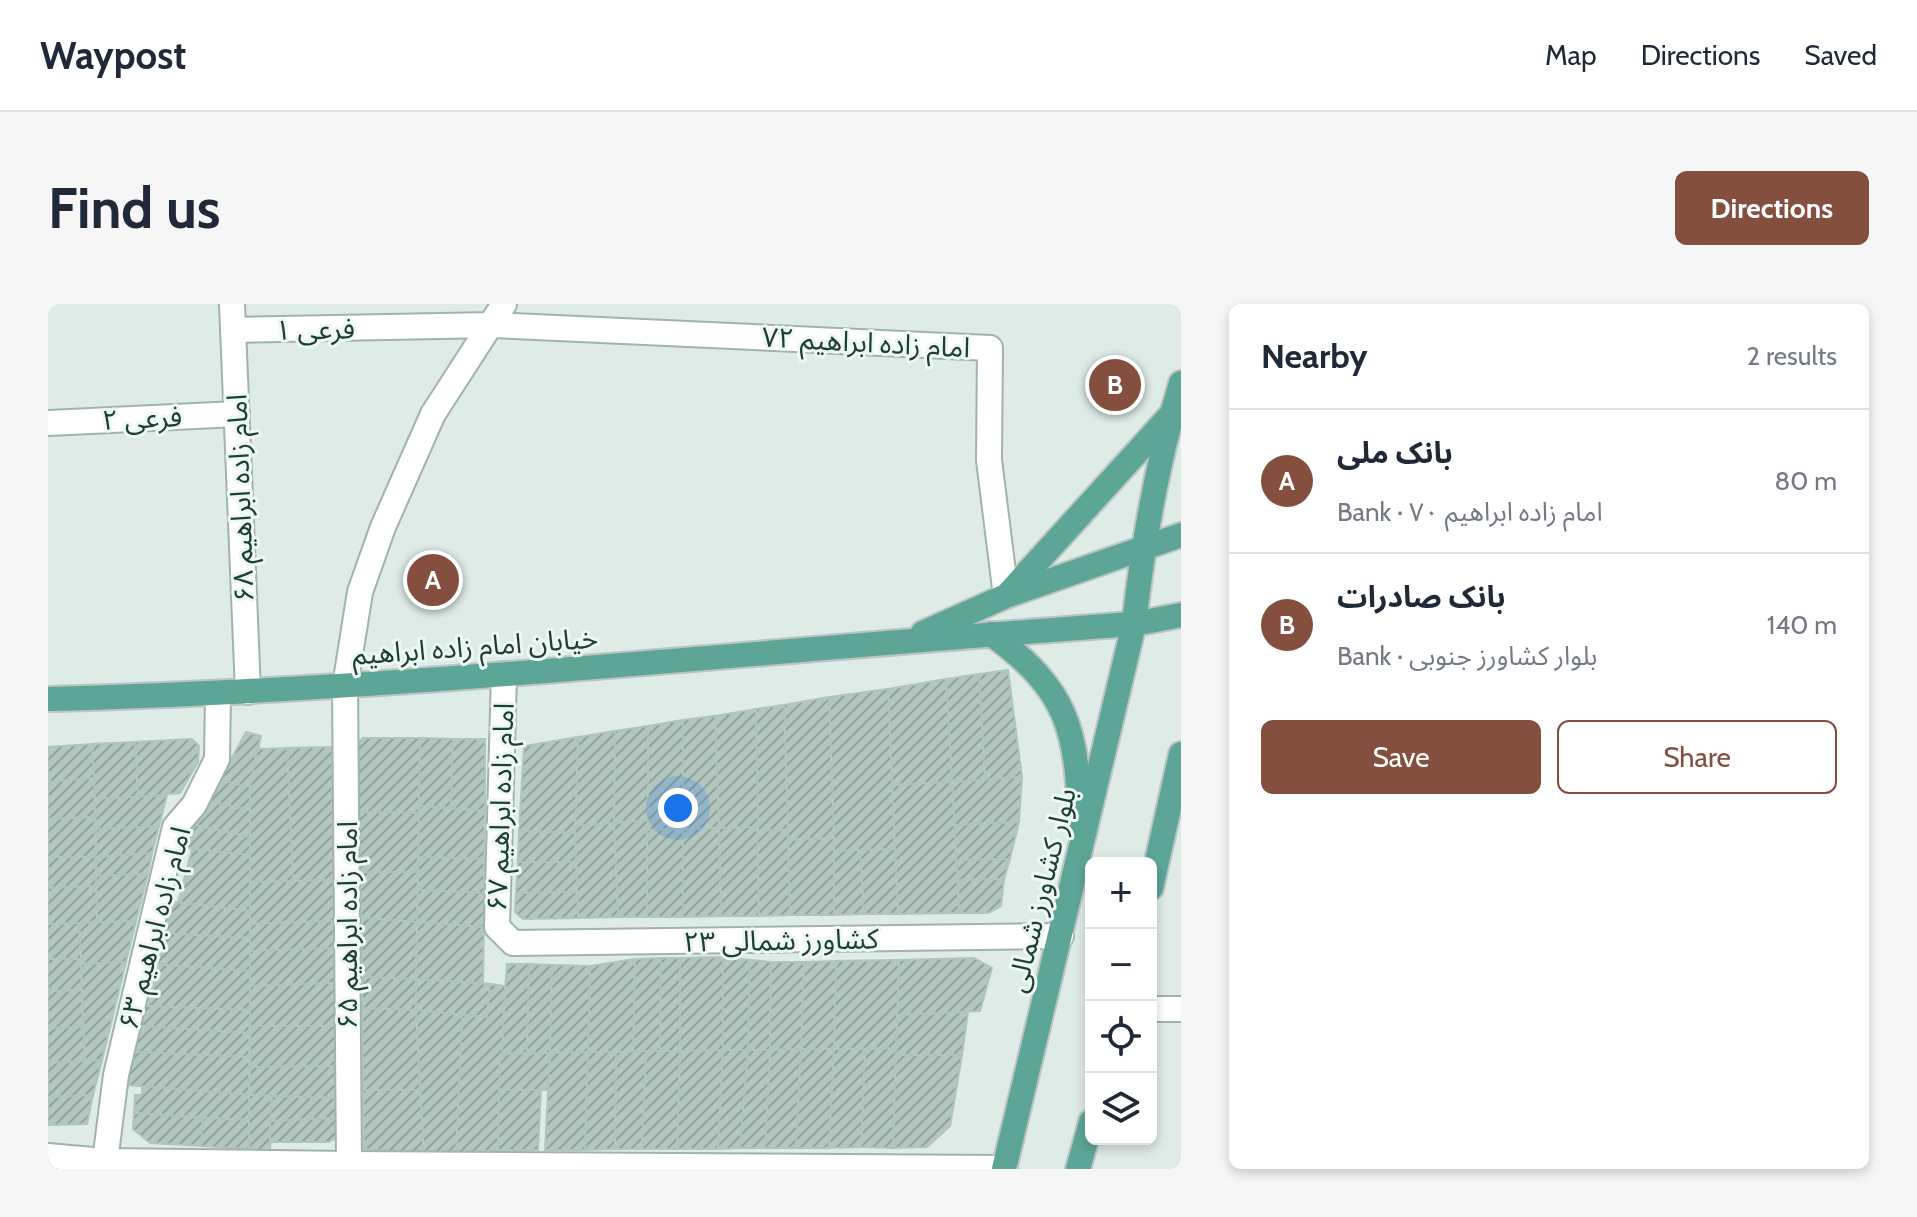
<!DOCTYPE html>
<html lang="en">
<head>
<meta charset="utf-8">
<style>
  :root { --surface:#fff; --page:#f6f6f7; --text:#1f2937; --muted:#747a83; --line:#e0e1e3; --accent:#844f3f }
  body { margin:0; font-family:Cabin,"Noto Sans Arabic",sans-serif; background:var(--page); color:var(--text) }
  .controls { position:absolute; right:24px; bottom:24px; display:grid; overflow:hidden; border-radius:12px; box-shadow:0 4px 12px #0003 }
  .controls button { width:72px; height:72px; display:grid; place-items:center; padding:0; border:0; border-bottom:2px solid var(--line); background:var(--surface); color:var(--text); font:40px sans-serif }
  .you { position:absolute; left:630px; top:504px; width:28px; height:28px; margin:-20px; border:6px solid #fff; border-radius:50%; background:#1a73e8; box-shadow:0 0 0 12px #1a73e833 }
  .badge { display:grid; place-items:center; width:52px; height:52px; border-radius:50%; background:var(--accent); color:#fff; font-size:26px; font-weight:700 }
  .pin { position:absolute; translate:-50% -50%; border:4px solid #fff; box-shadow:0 2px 8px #0006 }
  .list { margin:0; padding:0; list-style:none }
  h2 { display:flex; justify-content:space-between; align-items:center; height:104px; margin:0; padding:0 32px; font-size:34px }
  h2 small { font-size:26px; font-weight:400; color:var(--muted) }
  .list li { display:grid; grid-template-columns:52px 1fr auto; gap:24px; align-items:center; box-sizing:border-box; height:144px; padding:0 32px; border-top:2px solid var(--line) }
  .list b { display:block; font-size:30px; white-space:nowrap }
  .list p { margin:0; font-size:26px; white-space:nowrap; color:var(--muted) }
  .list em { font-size:26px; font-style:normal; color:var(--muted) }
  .actions { display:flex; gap:16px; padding:24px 32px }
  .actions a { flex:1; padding:18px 0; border:2px solid var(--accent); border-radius:12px; text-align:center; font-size:28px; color:var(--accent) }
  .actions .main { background:var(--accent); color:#fff }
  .icon { flex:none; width:44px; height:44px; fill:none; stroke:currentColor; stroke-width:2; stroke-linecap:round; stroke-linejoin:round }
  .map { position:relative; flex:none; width:1133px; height:865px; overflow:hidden; border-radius:12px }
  header { display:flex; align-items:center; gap:48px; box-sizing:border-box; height:112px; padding:0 40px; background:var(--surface); border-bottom:2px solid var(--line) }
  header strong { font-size:38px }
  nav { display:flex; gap:44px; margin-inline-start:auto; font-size:28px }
  .intro { display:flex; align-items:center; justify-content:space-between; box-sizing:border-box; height:192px; padding:0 48px }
  h1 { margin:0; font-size:56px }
  .button { padding:20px 36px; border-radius:12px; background:var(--accent); color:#fff; font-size:28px; font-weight:700 }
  main { display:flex; gap:48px; padding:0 48px }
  aside { flex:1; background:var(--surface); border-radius:12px; box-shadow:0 4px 12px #0003 }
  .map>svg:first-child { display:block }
  .building { fill:url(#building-hatch); stroke:#b0c5bd; stroke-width:2 }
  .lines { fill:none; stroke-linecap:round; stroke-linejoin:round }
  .minor-casing { stroke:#a0b3ae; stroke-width:28 }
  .major-casing { stroke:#bbc5c3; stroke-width:28 }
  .minor { stroke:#fff; stroke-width:24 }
  .major { stroke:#5da697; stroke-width:24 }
  .labels { text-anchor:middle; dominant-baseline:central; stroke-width:6; stroke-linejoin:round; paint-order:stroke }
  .street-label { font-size:28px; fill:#1d3d36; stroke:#eef8f3 }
</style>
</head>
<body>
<header>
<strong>Waypost</strong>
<nav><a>Map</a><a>Directions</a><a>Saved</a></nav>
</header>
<div class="intro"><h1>Find us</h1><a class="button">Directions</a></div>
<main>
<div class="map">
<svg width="1133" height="865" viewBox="0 0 1133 865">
  <defs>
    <pattern id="building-hatch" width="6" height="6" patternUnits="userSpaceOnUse" patternTransform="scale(2)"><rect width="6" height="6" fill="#b3c6bf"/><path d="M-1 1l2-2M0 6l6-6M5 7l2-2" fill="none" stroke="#91a29c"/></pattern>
  </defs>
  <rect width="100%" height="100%" fill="#deebe6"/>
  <g class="building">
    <polygon points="960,366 974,473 937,476 931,370"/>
    <polygon points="931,370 937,476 904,478 898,375"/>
    <polygon points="898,375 904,478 844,481 840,385"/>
    <polygon points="840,385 847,545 786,547 781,393"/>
    <polygon points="781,393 786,534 740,536 736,401"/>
    <polygon points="736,401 740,526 709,527 708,405"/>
    <polygon points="708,405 710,523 671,524 667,412"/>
    <polygon points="667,412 671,524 635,525 635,416"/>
    <polygon points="635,416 635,525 599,526 600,422"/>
    <polygon points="600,422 600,516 566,519 567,427"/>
    <polygon points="567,427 566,519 527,522 530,433"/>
    <polygon points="198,428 213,432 202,483 172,476"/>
    <polygon points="530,433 527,529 471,527 476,442"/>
    <polygon points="315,434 372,434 371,509 311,508 310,439"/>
    <polygon points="372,434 405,435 403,504 371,502"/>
    <polygon points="144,435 151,442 150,458 132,489 90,493 87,438"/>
    <polygon points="405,435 437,435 437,507 403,504"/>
    <polygon points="87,438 90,493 47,495 44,440"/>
    <polygon points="44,440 46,474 0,478 0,443"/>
    <polygon points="284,443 285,576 245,577 239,444"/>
    <polygon points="239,444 245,577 202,578 202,483 209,445"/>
    <polygon points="974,473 971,518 907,521 904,478"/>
    <polygon points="46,474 47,513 0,515 0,478"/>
    <polygon points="172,476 202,483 202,506 160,497"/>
    <polygon points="904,478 911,609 850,610 844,481"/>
    <polygon points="119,491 111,522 48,525 47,495"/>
    <polygon points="160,497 202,506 202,533 147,521"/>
    <polygon points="371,502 437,507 436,555 370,553"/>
    <polygon points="311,508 371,509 370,568 312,568"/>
    <polygon points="47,513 48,553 0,553 0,515"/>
    <polygon points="600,516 599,613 570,613 566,519"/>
    <polygon points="971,518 962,555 908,556 907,521"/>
    <polygon points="566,519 570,613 530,614 527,522"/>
    <polygon points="147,521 202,533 202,551 138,544"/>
    <polygon points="111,522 104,549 48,553 48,525"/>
    <polygon points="710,523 711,612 673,612 671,524"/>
    <polygon points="671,524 673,612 635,613 635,525"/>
    <polygon points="635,525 635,613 599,613 599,526"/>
    <polygon points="740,526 742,611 711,612 709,527"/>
    <polygon points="471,527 527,529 528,558 470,558"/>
    <polygon points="786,534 786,611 742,611 740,536"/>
    <polygon points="144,545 202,551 202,607 130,599"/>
    <polygon points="847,545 850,610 816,610 812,546"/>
    <polygon points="812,546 816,610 786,611 786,547"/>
    <polygon points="104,549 100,570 48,572 48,553"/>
    <polygon points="0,553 48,553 48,582 0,584"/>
    <polygon points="370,553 436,555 436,589 370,586"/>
    <polygon points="962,555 956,575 910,576 908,556"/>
    <polygon points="470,558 528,558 529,588 468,589"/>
    <polygon points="312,568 370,568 369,618 313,614"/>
    <polygon points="100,570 88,617 49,619 48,572"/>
    <polygon points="956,575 953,602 940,609 911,609 910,576"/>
    <polygon points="285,576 286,617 202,620 202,578"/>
    <polygon points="48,582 49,619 0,620 0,584"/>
    <polygon points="370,586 436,589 436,623 369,618"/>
    <polygon points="529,588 530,614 475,615 467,608 468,589"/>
    <polygon points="118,597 202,607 202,634 112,629"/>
    <polygon points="313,614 369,618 368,675 314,673"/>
    <polygon points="88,617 78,658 33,660 31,619"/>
    <polygon points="286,617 286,644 202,647 202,620"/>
    <polygon points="369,618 436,623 435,679 368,675"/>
    <polygon points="31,619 33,655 0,655 0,620"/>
    <polygon points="112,629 202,634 202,667 105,660"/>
    <polygon points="286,644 287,679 202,682 202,647"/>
    <polygon points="675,653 675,746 632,747 632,654"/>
    <polygon points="675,653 702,656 700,746 675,746"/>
    <polygon points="613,654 612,748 585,748 587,655"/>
    <polygon points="613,654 632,654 632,747 612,748"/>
    <polygon points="926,654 944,664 932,707 849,711 851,656"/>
    <polygon points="0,655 33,655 34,686 0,687"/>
    <polygon points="587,655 585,748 540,748 542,662"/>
    <polygon points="702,656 723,658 722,746 700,746"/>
    <polygon points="851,656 848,744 786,745 788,657"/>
    <polygon points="788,657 786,745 753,745 756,658"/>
    <polygon points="78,658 54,756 37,757 33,660"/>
    <polygon points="723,658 756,658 753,745 722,746"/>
    <polygon points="105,660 202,667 202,706 96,702"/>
    <polygon points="459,660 481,660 479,749 452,750"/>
    <polygon points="481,660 504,661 502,749 479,749"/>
    <polygon points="504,661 542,662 540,748 502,749"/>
    <polygon points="314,673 368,675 368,706 314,704"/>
    <polygon points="368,675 442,680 439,713 368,706"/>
    <polygon points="287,679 287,722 202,722 202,682"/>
    <polygon points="442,680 457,682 450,846 408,849 414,711 439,713"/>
    <polygon points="34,686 35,723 0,724 0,687"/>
    <polygon points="96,702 202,706 201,729 92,722"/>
    <polygon points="314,704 368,706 372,786 315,786"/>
    <polygon points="368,706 414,711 408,849 376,850"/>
    <polygon points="920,708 914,751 848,751 849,711"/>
    <polygon points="92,722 201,729 201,753 86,748"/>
    <polygon points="202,722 287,722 288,762 202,763"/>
    <polygon points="35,723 37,757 0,759 0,724"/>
    <polygon points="848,744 845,844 813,843 817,745"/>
    <polygon points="753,745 748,844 717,844 722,746"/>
    <polygon points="753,745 786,745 781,844 748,844"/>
    <polygon points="786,745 817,745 813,843 781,844"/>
    <polygon points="675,746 670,845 629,845 632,747"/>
    <polygon points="675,746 700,746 692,844 670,845"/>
    <polygon points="700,746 722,746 717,844 692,844"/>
    <polygon points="598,747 594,845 567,845 568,748"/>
    <polygon points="598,747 632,747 629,845 594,845"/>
    <polygon points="86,748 201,753 201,791 79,781"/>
    <polygon points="540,748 537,846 497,846 502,749"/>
    <polygon points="540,748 568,748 567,845 537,846"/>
    <polygon points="502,749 500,786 451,786 452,750"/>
    <polygon points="848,751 914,751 902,822 879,843 845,844"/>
    <polygon points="54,756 45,791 0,793 0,759"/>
    <polygon points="288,762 288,794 201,791 202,763"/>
    <polygon points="94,782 201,791 201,816 86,809 87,791 94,791"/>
    <polygon points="315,786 372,786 376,850 316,845"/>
    <polygon points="451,786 493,786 490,846 450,846"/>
    <polygon points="45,791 39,820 0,821 0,793"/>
    <polygon points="201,791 224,792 222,847 201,845"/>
    <polygon points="224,792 288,794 288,814 222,817"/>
    <polygon points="86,809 155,814 153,842 102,839 85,825"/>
    <polygon points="155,814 201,816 201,845 153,842"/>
    <polygon points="288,814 288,834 281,838 222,838 222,817"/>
  </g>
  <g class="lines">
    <g class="minor-casing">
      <g id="minor">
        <polyline points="184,0 200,388"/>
        <polyline points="185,26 445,21 942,44 941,156 958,292"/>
        <polyline points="0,119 189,110"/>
        <polyline points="456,370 449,623 465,639 1013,632"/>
        <polyline points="1103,705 1133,705"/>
        <polyline points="0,852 56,857 301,860 957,864"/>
        <polyline points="301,860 297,382 312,288 335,223 385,110 456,0"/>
        <polyline points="56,865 68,771 127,523 146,501 169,455 170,391"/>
      </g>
    </g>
    <g class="major-casing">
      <g id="major">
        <polyline points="960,290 1121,113"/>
        <polyline points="875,329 958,292 1133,231"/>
        <path d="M943 330C1021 386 1029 427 1032 519"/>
        <path d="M0 395C363 386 724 345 1086 320L1133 311"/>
        <polyline points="1103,584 1133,450"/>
        <path d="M956 865 1086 320C1095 239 1109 158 1133 79"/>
        <polyline points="1030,865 1043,818"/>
      </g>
    </g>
    <use href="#minor" class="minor"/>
    <use href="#major" class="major"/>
  </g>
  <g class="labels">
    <g class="street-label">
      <text transform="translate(267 25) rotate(-1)">فرعی ۱</text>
      <text transform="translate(818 38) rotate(3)">امام زاده ابراهیم ۷۲</text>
      <text transform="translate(94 114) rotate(-3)">فرعی ۲</text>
      <text transform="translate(192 194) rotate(-92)">امام زاده ابراهیم ۶۸</text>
      <text transform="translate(427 342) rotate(-4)">خیابان امام زاده ابراهیم</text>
      <text transform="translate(452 503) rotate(-88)">امام زاده ابراهیم ۶۷</text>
      <text transform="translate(993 586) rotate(-76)">بلوار کشاورز شمالی</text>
      <text transform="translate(299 621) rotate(-90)">امام زاده ابراهیم ۶۵</text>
      <text transform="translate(106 624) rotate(-75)">امام زاده ابراهیم ۶۳</text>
      <text transform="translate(733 636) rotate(-1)">کشاورز شمالی ۲۳</text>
    </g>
  </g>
</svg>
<div class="controls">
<button>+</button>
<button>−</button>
<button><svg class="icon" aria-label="locate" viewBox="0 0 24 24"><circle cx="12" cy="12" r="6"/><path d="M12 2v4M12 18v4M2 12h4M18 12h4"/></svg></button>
<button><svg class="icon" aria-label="layers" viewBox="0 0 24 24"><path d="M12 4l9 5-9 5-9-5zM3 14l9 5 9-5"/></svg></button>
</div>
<div class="you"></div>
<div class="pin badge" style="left:385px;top:276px">A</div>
<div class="pin badge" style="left:1067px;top:81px">B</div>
</div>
<aside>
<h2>Nearby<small>2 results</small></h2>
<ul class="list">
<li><span class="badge">A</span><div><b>بانک ملی</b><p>Bank · امام زاده ابراهیم ۷۰</p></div><em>80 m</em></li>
<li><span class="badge">B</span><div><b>بانک صادرات</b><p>Bank · بلوار کشاورز جنوبی</p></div><em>140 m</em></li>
</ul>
<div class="actions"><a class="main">Save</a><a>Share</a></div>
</aside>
</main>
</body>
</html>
